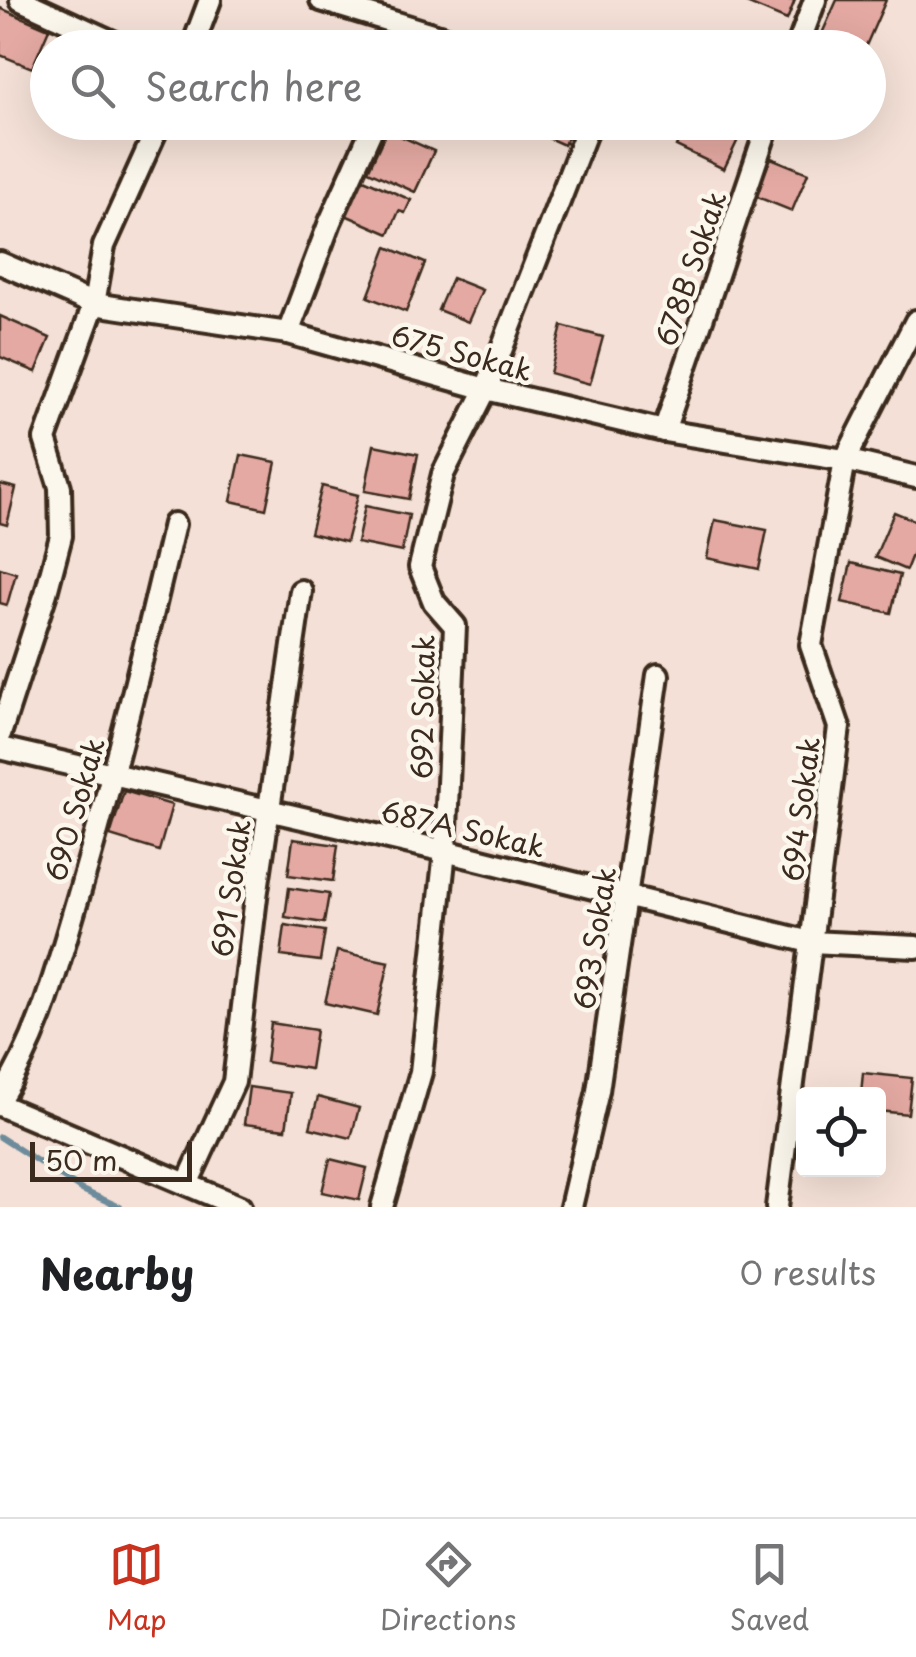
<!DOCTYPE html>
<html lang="en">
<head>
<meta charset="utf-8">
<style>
  :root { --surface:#fff; --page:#f2f2f2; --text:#202124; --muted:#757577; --line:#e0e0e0; --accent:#c8321e }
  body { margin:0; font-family:"Playpen Sans",sans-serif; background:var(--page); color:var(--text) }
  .controls { position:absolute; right:30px; bottom:30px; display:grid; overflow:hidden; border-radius:10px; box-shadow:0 10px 40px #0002 }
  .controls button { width:90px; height:90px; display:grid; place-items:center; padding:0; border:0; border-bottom:2px solid var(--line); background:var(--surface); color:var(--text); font:50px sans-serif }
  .scale { position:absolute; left:30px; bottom:25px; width:162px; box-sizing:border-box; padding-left:10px; border:5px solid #3b2a1e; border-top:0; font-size:28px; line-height:35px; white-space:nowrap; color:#3b2a1e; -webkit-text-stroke:8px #fbf7ec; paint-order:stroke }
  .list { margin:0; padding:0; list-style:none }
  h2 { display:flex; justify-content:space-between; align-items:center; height:130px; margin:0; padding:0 40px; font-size:42px }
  h2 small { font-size:32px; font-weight:400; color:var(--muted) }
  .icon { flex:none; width:55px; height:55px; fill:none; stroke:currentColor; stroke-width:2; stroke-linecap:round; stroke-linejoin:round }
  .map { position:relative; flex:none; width:916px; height:1207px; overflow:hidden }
  .search { position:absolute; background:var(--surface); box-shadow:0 10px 40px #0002; left:30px; right:30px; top:30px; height:110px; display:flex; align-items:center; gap:25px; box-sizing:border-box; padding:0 35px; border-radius:55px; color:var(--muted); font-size:38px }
  .sheet { height:310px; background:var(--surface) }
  nav { display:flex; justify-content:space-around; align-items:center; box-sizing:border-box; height:140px; border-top:2px solid var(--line); background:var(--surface); font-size:28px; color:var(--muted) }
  nav a { display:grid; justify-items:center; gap:5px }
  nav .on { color:var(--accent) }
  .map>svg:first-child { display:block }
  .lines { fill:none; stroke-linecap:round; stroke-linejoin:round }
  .stream { stroke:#6d8b9b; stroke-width:6 }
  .building { fill:#e3a9a2; stroke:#3b2a1e; stroke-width:2.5 }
  .minor-casing { stroke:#3b2a1e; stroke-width:28 }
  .minor { stroke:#fbf7ec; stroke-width:20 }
  .labels { text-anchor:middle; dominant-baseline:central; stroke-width:9; stroke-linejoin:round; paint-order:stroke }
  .street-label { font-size:28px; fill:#3b2a1e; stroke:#fbf7ec }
</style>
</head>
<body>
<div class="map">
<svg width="916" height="1207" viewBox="0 0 916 1207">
  <rect width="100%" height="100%" fill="#f4e0d6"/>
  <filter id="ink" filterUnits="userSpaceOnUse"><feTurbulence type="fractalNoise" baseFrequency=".01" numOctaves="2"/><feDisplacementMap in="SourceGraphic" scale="20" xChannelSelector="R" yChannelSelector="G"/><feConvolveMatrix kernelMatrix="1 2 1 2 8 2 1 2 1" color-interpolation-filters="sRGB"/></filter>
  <g filter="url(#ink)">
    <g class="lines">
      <polyline class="stream" points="0,1137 82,1190 120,1207"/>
    </g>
    <g class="building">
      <polygon points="739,0 795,0 787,20"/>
      <polygon points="837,0 886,0 865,48 816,47"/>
      <polygon points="0,8 49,29 32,68 0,55"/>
      <polygon points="72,122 117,122 109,139"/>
      <polygon points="527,122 574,122 564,145 524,127"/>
      <polygon points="687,122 729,122 743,129 724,169 676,146"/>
      <polygon points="387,130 434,151 415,192 368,171"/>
      <polygon points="771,158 808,173 792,211 755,196"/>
      <polygon points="359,177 411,200 405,213 399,211 389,234 343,214"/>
      <polygon points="387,247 425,263 406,312 368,297"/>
      <polygon points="452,278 482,290 468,322 438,310"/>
      <polygon points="0,316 50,338 36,372 0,357"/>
      <polygon points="562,326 603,337 590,384 550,373"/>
      <polygon points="374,445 418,454 409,499 365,491"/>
      <polygon points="241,455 276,462 266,509 231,501"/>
      <polygon points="0,484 16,488 7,525 0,523"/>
      <polygon points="322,486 358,495 346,542 310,533"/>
      <polygon points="365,506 409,515 402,552 357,543"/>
      <polygon points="894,512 916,521 916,545 906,570 875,557"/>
      <polygon points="715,520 767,530 759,569 707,558"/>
      <polygon points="851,563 900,575 891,613 842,602"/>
      <polygon points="0,568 16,573 7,605 0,603"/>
      <polygon points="124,791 172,805 159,851 110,836"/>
      <polygon points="293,839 338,845 333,881 288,875"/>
      <polygon points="289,888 329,894 324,923 285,917"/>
      <polygon points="285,925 325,931 320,961 281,956"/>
      <polygon points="337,951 389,962 377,1015 325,1003"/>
      <polygon points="271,1023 316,1030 310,1069 266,1062"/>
      <polygon points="863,1073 912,1078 908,1114 878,1111 878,1094 861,1094"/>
      <polygon points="249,1087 291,1093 286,1129 244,1124"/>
      <polygon points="318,1097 359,1108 351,1138 310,1128"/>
      <polygon points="330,1159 367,1168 359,1200 322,1192"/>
    </g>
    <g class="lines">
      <g class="minor-casing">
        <g id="minor">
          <polyline points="21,0 126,48"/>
          <polyline points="321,0 478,48"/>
          <polyline points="192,48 210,0"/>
          <polyline points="797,48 815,0"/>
          <polyline points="741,122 766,130"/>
          <polyline points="0,263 94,304 288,333 486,389 664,431 845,460 916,477"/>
          <polyline points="288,333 330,222 375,122"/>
          <polyline points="664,431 769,122"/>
          <polyline points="0,734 46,593 61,536 60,487 45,439 94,304 104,246 160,122"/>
          <polyline points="0,748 445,851 810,942 916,947"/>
          <path d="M0 1099C40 1036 56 971 77 901 114 776 144 651 174 524"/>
          <polyline points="0,1105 240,1207"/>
          <polyline points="187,1184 234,1082 256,897 301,591"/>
          <polyline points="382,1207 421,1072 445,851 455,626 434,602 420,567 443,474 486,389 590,122"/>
          <polyline points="571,1207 598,1091 658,675"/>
          <polyline points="777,1207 839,727 811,645 845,460 916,321"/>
        </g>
      </g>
      <use href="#minor" class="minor"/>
    </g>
  </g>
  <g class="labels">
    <g class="street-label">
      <text transform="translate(690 268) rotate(-71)">678B Sokak</text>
      <text transform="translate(462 352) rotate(15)">675 Sokak</text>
      <text transform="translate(422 707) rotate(-89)">692 Sokak</text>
      <text transform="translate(74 809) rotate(-74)">690 Sokak</text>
      <text transform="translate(800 809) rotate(-83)">694 Sokak</text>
      <text transform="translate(463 828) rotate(13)">687A Sokak</text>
      <text transform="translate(230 888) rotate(-82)">691 Sokak</text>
      <text transform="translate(594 938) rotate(-81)">693 Sokak</text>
    </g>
  </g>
</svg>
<div class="controls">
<button><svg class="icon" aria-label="locate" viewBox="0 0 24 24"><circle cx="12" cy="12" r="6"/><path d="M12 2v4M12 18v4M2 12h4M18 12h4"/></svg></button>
</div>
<div class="scale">50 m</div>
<div class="search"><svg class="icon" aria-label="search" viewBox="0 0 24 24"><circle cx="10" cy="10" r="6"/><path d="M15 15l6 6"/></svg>Search here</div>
</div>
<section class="sheet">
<h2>Nearby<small>0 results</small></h2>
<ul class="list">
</ul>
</section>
<nav>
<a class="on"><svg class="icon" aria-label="map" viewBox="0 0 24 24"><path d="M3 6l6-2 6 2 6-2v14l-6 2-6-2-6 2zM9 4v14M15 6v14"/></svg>Map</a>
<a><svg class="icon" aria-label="directions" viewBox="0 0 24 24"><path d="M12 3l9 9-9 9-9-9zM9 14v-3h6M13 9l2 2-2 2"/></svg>Directions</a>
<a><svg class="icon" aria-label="saved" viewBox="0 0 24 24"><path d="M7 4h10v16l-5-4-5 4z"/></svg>Saved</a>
</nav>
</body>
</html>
